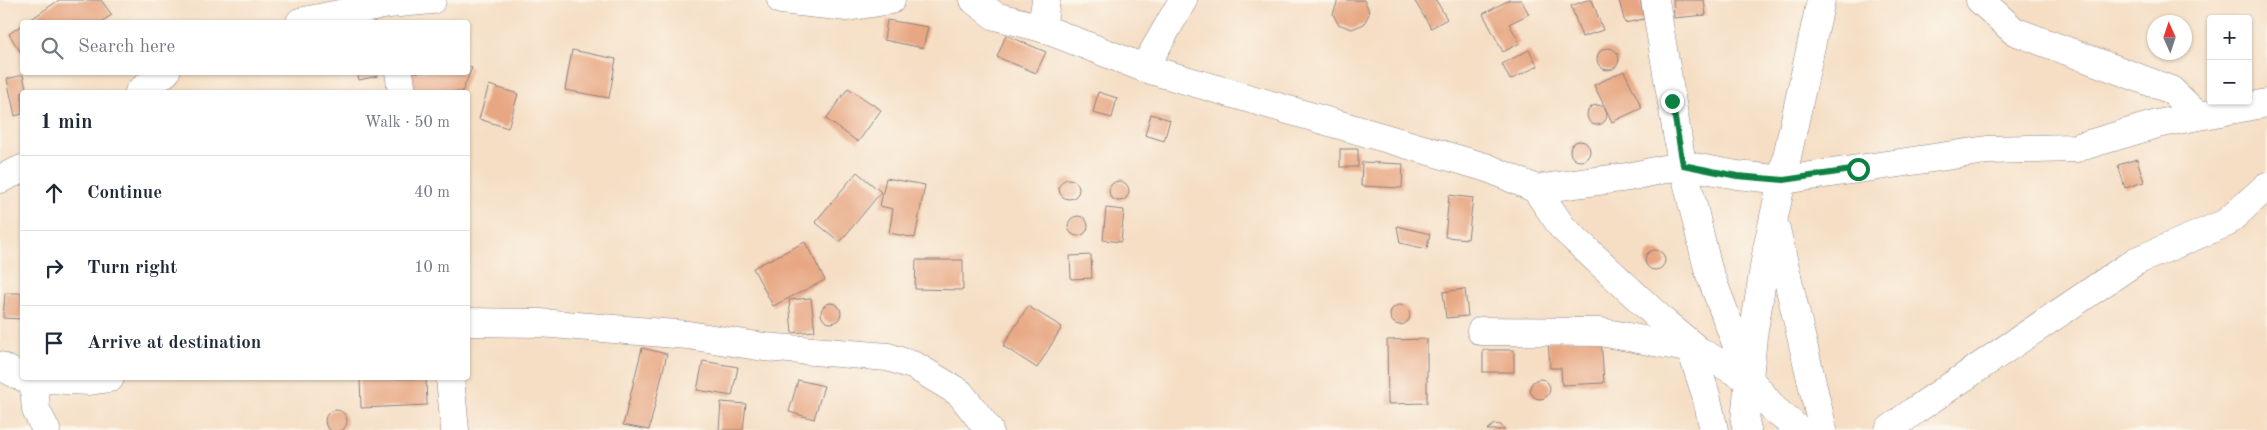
<!DOCTYPE html>
<html lang="en">
<head>
<meta charset="utf-8">
<style>
  :root { --surface:#fff; --page:#f2f2f3; --text:#1f2937; --muted:#747a83; --line:#e0e1e3 }
  body { margin:0; font-family:"Old Standard TT",serif; background:var(--page); color:var(--text) }
  .controls { position:absolute; right:15px; top:15px; display:grid; overflow:hidden; border-radius:5px; box-shadow:0 1px 4px #0004 }
  .controls button { width:45px; height:45px; display:grid; place-items:center; padding:0; border:0; border-bottom:1px solid var(--line); background:var(--surface); color:var(--text); font:25px sans-serif }
  .compass { position:absolute; left:2147px; top:15px; width:45px; height:45px; border-radius:50%; background:var(--surface); box-shadow:0 1px 4px #0004; rotate:357deg }
  .stop { position:absolute; width:15px; height:15px; margin:-11px; border:4px solid #0b8043; border-radius:50%; background:#fff }
  .stop.end { background:#0b8043; border-color:#fff; box-shadow:0 1px 5px #0008 }
  .list { margin:0; padding:0; list-style:none }
  h2 { display:flex; justify-content:space-between; align-items:center; height:65px; margin:0; padding:0 20px; font-size:21px }
  h2 small { font-size:16px; font-weight:400; color:var(--muted) }
  .list li { display:grid; grid-template-columns:32px 1fr auto; gap:15px; align-items:center; box-sizing:border-box; height:75px; padding:0 20px; border-top:1px solid var(--line) }
  .list b { display:block; font-size:19px; white-space:nowrap }
  .list em { font-size:16px; font-style:normal; color:var(--muted) }
  .icon { flex:none; width:28px; height:28px; fill:none; stroke:currentColor; stroke-width:2; stroke-linecap:round; stroke-linejoin:round }
  .map { position:relative; flex:none; width:2267px; height:430px; overflow:hidden }
  .search { position:absolute; background:var(--surface); box-shadow:0 1px 4px #0004; left:20px; top:20px; width:450px; height:55px; display:flex; align-items:center; gap:12px; box-sizing:border-box; padding:0 18px; border-radius:5px; color:var(--muted); font-size:19px }
  .panel { position:absolute; background:var(--surface); box-shadow:0 1px 4px #0004; left:20px; top:90px; width:450px; height:290px; border-radius:5px }
  .map>svg:first-child { display:block }
  .building { fill:#e8a783 }
  .lines { fill:none; stroke-linecap:round; stroke-linejoin:round }
  .minor-casing { stroke:#8c8080; stroke-width:29 }
  .minor { stroke:#fff; stroke-width:28 }
  .route { stroke:#0b8043; stroke-width:6 }
</style>
</head>
<body>
<div class="map">
<svg width="2267" height="430" viewBox="0 0 2267 430">
  <rect width="100%" height="100%" fill="#fbf7ec"/>
  <filter id="ink" filterUnits="userSpaceOnUse"><feTurbulence type="fractalNoise" baseFrequency=".02" numOctaves="2"/><feDisplacementMap in="SourceGraphic" scale="10" xChannelSelector="R" yChannelSelector="G"/><feConvolveMatrix kernelMatrix="1 2 1 2 8 2 1 2 1" color-interpolation-filters="sRGB"/></filter>
  <filter id="wash" filterUnits="userSpaceOnUse"><feTurbulence type="fractalNoise" baseFrequency=".0096" numOctaves="4" result="noise"/><feDisplacementMap in="SourceGraphic" scale="20" xChannelSelector="R" yChannelSelector="G"/><feGaussianBlur stdDeviation="1.12" result="paint"/><feColorMatrix in="noise" values="0 0 0 0 0 0 0 0 0 0 0 0 0 0 0 0 0 1.4 0 .05"/><feComposite in="paint" operator="in"/></filter>
  <g filter="url(#wash)">
    <rect width="100%" height="100%" fill="#f5dec4"/>
    <g id="blocks">
      <g class="building">
        <polygon points="59,0 101,0 112,15 101,22 27,22"/>
        <polygon points="1338,0 1364,0 1368,8 1369,14 1364,24 1352,29 1338,24 1333,14"/>
        <polygon points="1414,0 1436,0 1447,19 1431,28"/>
        <polygon points="1509,0 1521,0 1529,14 1509,24 1520,43 1503,52 1483,14"/>
        <polygon points="1587,0 1592,0 1603,30 1582,37 1571,6"/>
        <polygon points="1619,0 1640,0 1644,19 1625,23"/>
        <polygon points="1673,0 1704,0 1706,15 1674,18"/>
        <polygon points="887,20 928,27 923,48 884,40"/>
        <polygon points="22,25 22,54 9,34"/>
        <polygon points="1006,35 1046,52 1036,73 997,57"/>
        <circle cx="1608" cy="59" r="11"/>
        <polygon points="572,50 616,59 609,98 565,90"/>
        <polygon points="1529,50 1538,66 1510,80 1502,64"/>
        <polygon points="468,66 472,68 462,92 426,92 406,84 411,72 468,72"/>
        <polygon points="1624,71 1642,108 1612,122 1594,85"/>
        <polygon points="357,72 377,72 378,76 359,80"/>
        <polygon points="23,75 27,92 22,92 22,114 15,116 7,79"/>
        <polygon points="489,85 518,94 508,128 479,119"/>
        <polygon points="848,88 881,110 858,142 826,119"/>
        <polygon points="1098,92 1117,98 1112,118 1093,113"/>
        <circle cx="1597" cy="115" r="10"/>
        <polygon points="1151,114 1170,120 1164,141 1145,135"/>
        <circle cx="1580" cy="151" r="10"/>
        <rect x="1340" y="149" width="18" height="18"/>
        <polygon points="2137,159 2144,182 2125,188 2118,165"/>
        <polygon points="1362,162 1403,164 1402,188 1361,186"/>
        <polygon points="857,172 881,192 840,242 815,222"/>
        <polygon points="886,178 925,185 915,238 889,233 893,209 880,206"/>
        <circle cx="1069" cy="189" r="10"/>
        <circle cx="1119" cy="191" r="10"/>
        <polygon points="1449,195 1473,198 1468,239 1445,237"/>
        <polygon points="1106,208 1124,210 1121,242 1103,240"/>
        <circle cx="1078" cy="226" r="10"/>
        <polygon points="1397,226 1430,234 1427,249 1400,243"/>
        <polygon points="805,242 825,280 773,306 753,268"/>
        <circle cx="1655" cy="260" r="10"/>
        <polygon points="1091,255 1092,278 1071,279 1070,256"/>
        <polygon points="916,260 963,260 963,290 915,289"/>
        <polygon points="1465,289 1468,316 1446,318 1443,292"/>
        <polygon points="5,293 22,293 22,319 3,318"/>
        <polygon points="811,298 815,331 792,333 789,300"/>
        <circle cx="831" cy="313" r="10"/>
        <circle cx="1400" cy="315" r="10"/>
        <polygon points="1028,306 1062,327 1037,368 1003,346"/>
        <polygon points="1601,338 1604,383 1562,385 1561,368 1550,368 1548,341"/>
        <polygon points="1427,339 1427,403 1388,404 1387,340"/>
        <polygon points="642,348 667,354 649,430 623,425"/>
        <rect x="1483" y="350" width="31" height="22"/>
        <polygon points="703,361 738,367 732,396 697,390"/>
        <polygon points="360,378 426,378 427,405 361,408"/>
        <circle cx="1540" cy="389" r="10"/>
        <polygon points="798,380 824,386 814,419 789,412"/>
        <polygon points="721,402 746,404 743,430 719,430"/>
        <circle cx="336" cy="421" r="11"/>
        <polygon points="1495,424 1501,425 1505,430 1487,430"/>
      </g>
    </g>
  </g>
  <g filter="url(#ink)">
    <use href="#blocks" fill-opacity="0" stroke="#8c8080" stroke-width="1"/>
    <g class="lines">
      <g class="minor-casing">
        <g id="minor">
          <polyline points="781,0 847,7 891,0"/>
          <polyline points="974,0 995,16 1042,28 1144,68 1488,168 1536,189 1562,227 1665,323 1699,351 1750,380"/>
          <polyline points="1655,0 1680,152 1708,269 1750,380 1774,409 1799,430"/>
          <polyline points="1980,0 2014,31 2171,90 2198,116"/>
          <polyline points="300,22 388,4 432,0"/>
          <polyline points="1042,28 1046,0"/>
          <polyline points="1144,68 1183,0"/>
          <polyline points="399,72 402,92"/>
          <polyline points="139,92 166,72"/>
          <polyline points="0,179 22,169"/>
          <polyline points="1536,189 1628,177 1683,165 1737,175 1784,180 1987,150 2076,148 2157,124 2267,103"/>
          <polyline points="1776,229 1823,430"/>
          <polyline points="468,322 540,323 688,335 764,347 888,357 915,366 960,393 989,430"/>
          <polyline points="1481,331 1601,332 1697,350"/>
          <polyline points="1691,349 1706,395 1714,430"/>
          <polyline points="0,366 22,377"/>
          <polyline points="24,378 89,381 110,378"/>
          <polyline points="33,378 36,410 46,430"/>
          <polyline points="450,378 455,430"/>
          <polyline points="1747,430 1745,421 1753,336 1767,249 1821,0"/>
          <polyline points="1889,430 1914,411 2136,261 2226,223 2267,186"/>
        </g>
      </g>
      <use href="#minor" class="minor"/>
    </g>
  </g>
  <g class="lines" filter="url(#ink)">
    <polyline class="route" points="1672,101 1683,165 1737,176 1784,180 1858,169"/>
  </g>
</svg>
<div class="controls">
<button>+</button>
<button>−</button>
</div>
<svg class="compass" viewBox="-18 -18 36 36"><path d="M0-13l5 13h-10z" fill="#e53935"/><path d="M0 13l5-13h-10z" fill="#747a83"/></svg>
<div class="stop" style="left:1858px;top:169px"></div>
<div class="stop end" style="left:1672px;top:101px"></div>
<div class="search"><svg class="icon" aria-label="search" viewBox="0 0 24 24"><circle cx="10" cy="10" r="6"/><path d="M15 15l6 6"/></svg>Search here</div>
<section class="panel">
<h2>1 min<small>Walk · 50 m</small></h2>
<ul class="list">
<li><svg class="icon" aria-label="ahead" viewBox="0 0 24 24"><path d="M12 20V5M6 11l6-6 6 6"/></svg><div><b>Continue</b></div><em>40 m</em></li>
<li><svg class="icon" aria-label="right" viewBox="0 0 24 24"><path d="M7 20v-9h11M14 6l5 5-5 5"/></svg><div><b>Turn right</b></div><em>10 m</em></li>
<li><svg class="icon" aria-label="arrive" viewBox="0 0 24 24"><path d="M6 21V4h12l-3 4 3 4H6"/></svg><div><b>Arrive at destination</b></div></li>
</ul>
</section>
</div>
</body>
</html>
